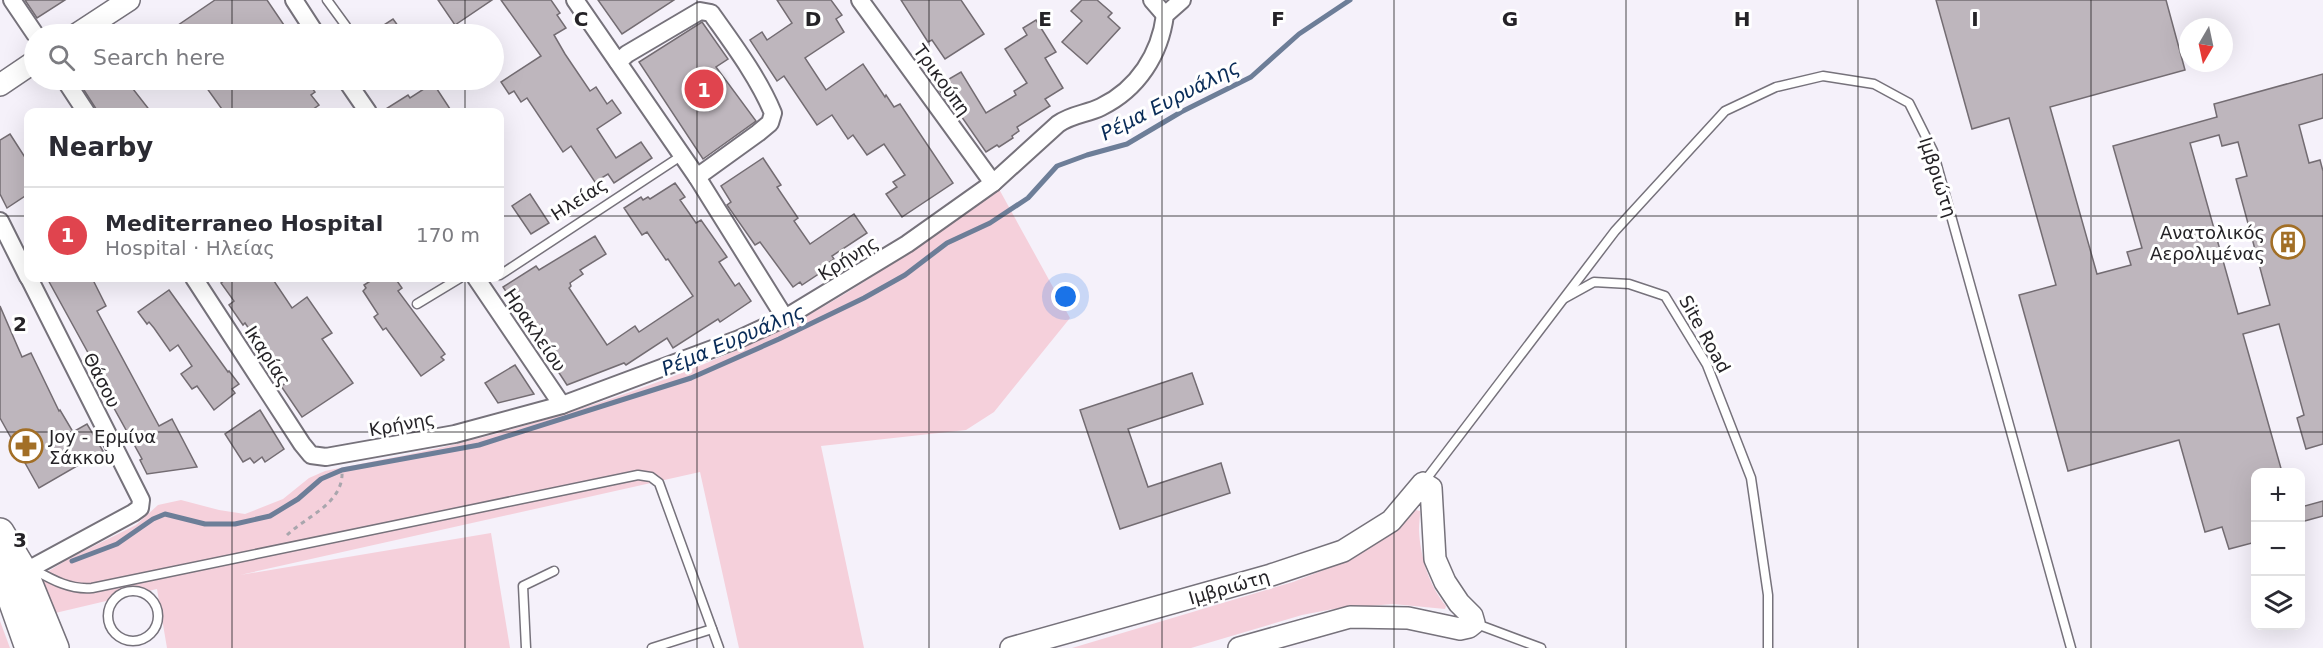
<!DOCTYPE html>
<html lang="en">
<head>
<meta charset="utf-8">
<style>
  :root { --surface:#fff; --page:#f2f2f3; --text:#2b2b33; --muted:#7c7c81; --line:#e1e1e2; --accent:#0b8043 }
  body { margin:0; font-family:"DejaVu Sans",sans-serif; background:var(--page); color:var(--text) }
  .controls { position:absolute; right:18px; bottom:18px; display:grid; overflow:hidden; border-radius:12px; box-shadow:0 6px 24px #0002 }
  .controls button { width:54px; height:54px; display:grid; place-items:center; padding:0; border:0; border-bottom:2px solid var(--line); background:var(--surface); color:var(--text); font:30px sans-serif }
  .compass { position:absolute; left:2179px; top:18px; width:54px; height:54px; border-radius:50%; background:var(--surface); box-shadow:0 6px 24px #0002; rotate:189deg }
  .you { position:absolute; left:1066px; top:297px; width:21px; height:21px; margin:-15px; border:4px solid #fff; border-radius:50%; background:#1a73e8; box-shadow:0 0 0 9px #1a73e833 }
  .badge { display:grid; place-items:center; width:39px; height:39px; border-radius:50%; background:var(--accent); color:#fff; font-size:20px; font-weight:700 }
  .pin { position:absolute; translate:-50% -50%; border:3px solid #fff; box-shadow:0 2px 6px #0006 }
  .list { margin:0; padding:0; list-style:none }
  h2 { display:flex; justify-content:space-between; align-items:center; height:78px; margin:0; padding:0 24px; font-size:26px }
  h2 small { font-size:20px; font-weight:400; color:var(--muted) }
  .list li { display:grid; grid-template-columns:39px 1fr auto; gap:18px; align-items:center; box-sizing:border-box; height:96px; padding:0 24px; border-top:2px solid var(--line) }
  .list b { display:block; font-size:22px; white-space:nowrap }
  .list p { margin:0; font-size:20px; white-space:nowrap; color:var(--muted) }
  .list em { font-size:20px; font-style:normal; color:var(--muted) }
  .icon { flex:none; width:33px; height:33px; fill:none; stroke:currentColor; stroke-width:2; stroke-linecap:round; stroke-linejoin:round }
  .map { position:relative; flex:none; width:2323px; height:648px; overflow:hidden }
  .search { position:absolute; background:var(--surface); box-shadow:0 6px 24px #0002; left:24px; top:24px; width:480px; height:66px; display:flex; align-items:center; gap:15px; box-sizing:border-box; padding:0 21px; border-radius:33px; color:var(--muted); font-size:22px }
  .panel { position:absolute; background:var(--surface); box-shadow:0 6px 24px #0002; left:24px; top:108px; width:480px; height:174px; border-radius:12px }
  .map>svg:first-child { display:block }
  .green { fill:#f5d0db }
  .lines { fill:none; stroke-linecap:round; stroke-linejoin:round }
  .stream { stroke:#6d7e98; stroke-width:5 }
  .building { fill:#beb6bd; stroke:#736c72; stroke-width:1.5; fill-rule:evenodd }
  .service-casing { stroke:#76727b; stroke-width:11 }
  .minor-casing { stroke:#76727b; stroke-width:20 }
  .tertiary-casing { stroke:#76727b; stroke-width:24 }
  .primary-casing { stroke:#76727b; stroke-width:30 }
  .path { stroke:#a9a6ad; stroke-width:3; stroke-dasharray:4.5 4.5; stroke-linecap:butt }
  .service { stroke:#fff; stroke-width:8 }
  .minor { stroke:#fff; stroke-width:16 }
  .tertiary { stroke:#fff; stroke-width:21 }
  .primary { stroke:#fff; stroke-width:27 }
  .grid { fill:none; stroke:#252327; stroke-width:1.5; stroke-opacity:0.55 }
  .labels { text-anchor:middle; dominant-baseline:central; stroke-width:6; stroke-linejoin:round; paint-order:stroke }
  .street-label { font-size:18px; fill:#252327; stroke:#fff }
  .poi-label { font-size:18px; fill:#252327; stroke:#fff; text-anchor:end }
  .water-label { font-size:20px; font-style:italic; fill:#092c58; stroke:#fff }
  .grid-label { font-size:20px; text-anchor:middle; font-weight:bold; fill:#252327; stroke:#fff; stroke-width:6; stroke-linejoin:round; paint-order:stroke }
</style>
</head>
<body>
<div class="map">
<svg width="2323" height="648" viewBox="0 0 2323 648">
  <rect width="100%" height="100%" fill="#f5f1fa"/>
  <g class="green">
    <path d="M999 189 1070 318 994 412 966 430 821 446 864 648H739L700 472 240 575 491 533 510 648H167L157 589 51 614 39 577 70 558 136 525 158 505 181 500 219 510 245 514 283 499 309 478 325 471C378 460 432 451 484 437 584 410 685 376 778 331 857 292 927 239 999 189Z"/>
    <path d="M1416 510 1420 511C1420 517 1419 524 1419 530 1420 556 1429 586 1446 606L1445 609 1393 604 1333 609 1302 615 1191 648H1072L1293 582 1349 560 1397 528Z"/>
    <polygon points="0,621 10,648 0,648"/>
  </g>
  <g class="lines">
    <polyline class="stream" points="72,561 117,544 153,519 165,514 205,524 235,524 270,516 298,499 321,479 342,470 479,445 691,378 779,339 864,298 905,275 947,243 990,223 1028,198 1057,166 1087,155 1127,144 1181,112 1251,77 1299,34 1350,0"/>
  </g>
  <g class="building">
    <polygon points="25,0 65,0 37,18"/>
    <polygon points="215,0 267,0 286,28 275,34 165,34"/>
    <polygon points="438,0 492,0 455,25"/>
    <polygon points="501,0 551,0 560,13 557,15 566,28 554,35 565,54 590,91 596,87 607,104 612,100 621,113 597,129 616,158 641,142 652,158 614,183 608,174 595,182 571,146 563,152 527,98 521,102 514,91 509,94 501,82 541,56"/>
    <polygon points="598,0 674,0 622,34"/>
    <polygon points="777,0 831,0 842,15 836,19 844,32 805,58 826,90 863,64 885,97 886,95 894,107 900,104 953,183 902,217 886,194 897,187 893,182 905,175 884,144 867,155 853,135 848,139 832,115 817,125 784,76 777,81 750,40 762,32 767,40 792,23"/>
    <polygon points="901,0 961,0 984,34 945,59 932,40 928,42"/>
    <polygon points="1082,0 1097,0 1112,13 1108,17 1120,28 1087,64 1062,42 1082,21 1071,11"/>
    <path d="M1936 0H2166L2185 70 2050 107 2097 274 2131 265 2127 252 2142 248 2113 146 2217 117 2214 104 2323 74V118L2299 125 2309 163 2320 160 2323 171V444L2306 449 2297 418 2304 415 2279 324 2243 334 2282 472H2256V542L2229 549 2222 527 2205 532 2179 440 2068 471 2019 295 2056 285 2009 118 1972 129ZM2219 135 2222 146 2238 142 2247 176 2236 179 2270 305 2238 314 2190 143Z"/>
    <polygon points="393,19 404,34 370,34"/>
    <polygon points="1036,20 1056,52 1045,58 1063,88 1045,99 1050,106 1017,127 1019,131 1012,136 1013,138 999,147 997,145 986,152 948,97 945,99 937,86 961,72 986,113 1016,95 1014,91 1027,83 1005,49 1027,35 1023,28"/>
    <polygon points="702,22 728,59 716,67 756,121 703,159 639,62"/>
    <polygon points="93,80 126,80 151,112 98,112 82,87"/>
    <polygon points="201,80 306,80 315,92 311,95 319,105 309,112 224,112"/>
    <polygon points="433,83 452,112 381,112 408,95 410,98"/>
    <polygon points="10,134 28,162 28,194 7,208 0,194 0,140"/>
    <polygon points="763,158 781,185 777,187 798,218 794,221 810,244 854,214 867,233 832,256 834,259 824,266 826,269 802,285 800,282 793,287 760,242 755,245 727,205 731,202 721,186"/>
    <polygon points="675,183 685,197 680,200 696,223 701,220 727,257 719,262 735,286 739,283 751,301 720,322 718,319 673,348 667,338 626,365 624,363 567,385 503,287 536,266 539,270 595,236 606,254 580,270 583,274 570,283 571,286 569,288 607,345 635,326 639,332 693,296 668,259 666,260 647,232 642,235 624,208 641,197 643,200 648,197 650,199"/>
    <polygon points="530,194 549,223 531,234 512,206"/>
    <polygon points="47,278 92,278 106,306 97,311 159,426 172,419 197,467 147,474 140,460 142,459 99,381 103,380"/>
    <polygon points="228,278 272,278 292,308 307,297 332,333 322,339 353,383 302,417 281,386 286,383 245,323 243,325 229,305 234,301 221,283"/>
    <polygon points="375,278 395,278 402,288 398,291 445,354 441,357 444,360 421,376 386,328 383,330 374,317 378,314 363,291 366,288 364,285"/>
    <polygon points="169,290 228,372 229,371 239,384 232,389 235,393 214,410 197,386 192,389 181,374 192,366 178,345 170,351 154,328 149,322 147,324 138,312"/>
    <polygon points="0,306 22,357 31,353 59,411 60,410 73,432 87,424 103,451 39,488 0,418"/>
    <polygon points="515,365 534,394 498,403 485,383"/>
    <polygon points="1192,373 1203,404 1128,429 1148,487 1221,463 1230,493 1120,529 1080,410"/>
    <polygon points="260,410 284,449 265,462 262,457 254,463 250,458 243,462 225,434"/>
    <polygon points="2323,501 2323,516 2301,522 2301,507"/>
  </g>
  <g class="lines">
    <g class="service-casing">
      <g id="service">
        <polyline points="327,0 346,26"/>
        <polyline points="500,275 681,156"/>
        <polyline points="1565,298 1594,282 1629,284 1665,296 1707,365 1751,478 1768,595 1768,648"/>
        <polyline points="417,304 460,278"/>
        <polyline points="1424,482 1615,231 1725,111 1776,87 1823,76 1874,84 1909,103 1933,151 2071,648"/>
        <path d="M31 568C51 579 69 590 92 588L638 475 651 477 659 483 719 648"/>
        <circle cx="133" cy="616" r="25"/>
        <polyline points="1474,623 1541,648"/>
        <polyline points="526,648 523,586 554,571"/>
        <polyline points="652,648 712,629"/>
      </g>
    </g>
    <g class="minor-casing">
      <g id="minor">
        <polyline points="12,0 35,34"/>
        <polyline points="294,0 316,34"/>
        <polyline points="575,0 697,177 785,318"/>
        <polyline points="860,0 993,183"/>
        <polyline points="1152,0 1165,15"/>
        <path d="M618 62 627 54 700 11 711 13C733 44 758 77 773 113L770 123 758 133 697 177"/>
        <polyline points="65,80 86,112"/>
        <polyline points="346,80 368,112"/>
        <polyline points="0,221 28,277"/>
        <path d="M194 278 302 444 311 455 326 457 455 434 562 405 739 339 785 318 907 244 993 183 1058 124C1072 114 1087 114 1101 107 1138 89 1160 54 1165 15L1182 0"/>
        <polyline points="476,278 562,405"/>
        <polyline points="24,572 133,513 140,508 141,500 29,278"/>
      </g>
    </g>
    <g class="tertiary-casing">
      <g id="tertiary">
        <polyline points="77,34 129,0"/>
        <polyline points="0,85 34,62"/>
        <polyline points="1011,648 1271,575 1343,551 1391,521 1423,483 1431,488 1435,559 1445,582 1459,603 1472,616 1474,623 1469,627 1460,629 1408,618 1350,617 1239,648"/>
      </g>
    </g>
    <g class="primary-casing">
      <g id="primary">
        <polyline points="0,532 24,572 55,648"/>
        <polyline points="0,566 29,648"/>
      </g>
    </g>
    <path class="path" d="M287 535C307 516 344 503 342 471"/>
    <use href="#service" class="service"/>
    <use href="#minor" class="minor"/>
    <use href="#tertiary" class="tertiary"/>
    <use href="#primary" class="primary"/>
  </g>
  <path class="grid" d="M232 0V34M465 0V34M697 0V648M929 0V648M1162 0V648M1394 0V648M1626 0V648M1858 0V648M2091 0V648M232 80V112M465 80V112M0 216H28M500 216H2323M232 278V648M465 278V648M0 432H2323"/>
  <defs>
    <g id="building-ring" transform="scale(1.725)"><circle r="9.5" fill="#fff" stroke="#a26f26" stroke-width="1.5"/><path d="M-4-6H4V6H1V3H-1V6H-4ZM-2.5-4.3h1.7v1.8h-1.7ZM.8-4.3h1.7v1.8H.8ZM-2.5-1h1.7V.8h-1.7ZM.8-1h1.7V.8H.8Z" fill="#a26f26"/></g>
    <g id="pharmacy-ring" transform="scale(1.725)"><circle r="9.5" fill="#fff" stroke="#a26f26" stroke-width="1.5"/><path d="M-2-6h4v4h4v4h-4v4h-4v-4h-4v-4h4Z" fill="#a26f26"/></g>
  </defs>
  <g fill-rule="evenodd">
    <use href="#building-ring" x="2288" y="242"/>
    <use href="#pharmacy-ring" x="26" y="446"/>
  </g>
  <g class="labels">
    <g class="street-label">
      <text transform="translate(942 80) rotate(54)">Τρικούπη</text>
      <text transform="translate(1938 177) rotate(72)">Ιμβριώτη</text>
      <text transform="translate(579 199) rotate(-33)">Ηλείας</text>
      <text transform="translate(848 258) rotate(-32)">Κρήνης</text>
      <text transform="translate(535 330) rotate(56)">Ηρακλείου</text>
      <text transform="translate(1705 334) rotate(61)">Site Road</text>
      <text transform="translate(268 356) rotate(57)">Ικαρίας</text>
      <text transform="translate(102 380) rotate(63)">Θάσου</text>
      <text transform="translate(402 424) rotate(-10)">Κρήνης</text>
      <text transform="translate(1229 587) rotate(-16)">Ιμβριώτη</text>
    </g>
    <g class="poi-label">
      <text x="2265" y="232">Ανατολικός<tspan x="2265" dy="21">Αερολιμένας</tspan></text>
      <text x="49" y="436" text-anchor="start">Joy - Ερμίνα<tspan x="49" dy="21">Σάκκου</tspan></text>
    </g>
    <g class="water-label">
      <text transform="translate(1170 100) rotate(-27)">Ρέμα Ευρυάλης</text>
      <text transform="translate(733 340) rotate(-23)">Ρέμα Ευρυάλης</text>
    </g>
  </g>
  <g class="grid-label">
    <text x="581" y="26">C</text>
    <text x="813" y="26">D</text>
    <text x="1045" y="26">E</text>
    <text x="1278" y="26">F</text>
    <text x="1510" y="26">G</text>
    <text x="1742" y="26">H</text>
    <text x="1975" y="26">I</text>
    <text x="20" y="331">2</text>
    <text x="20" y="547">3</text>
  </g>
</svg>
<div class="controls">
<button>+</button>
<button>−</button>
<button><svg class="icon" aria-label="layers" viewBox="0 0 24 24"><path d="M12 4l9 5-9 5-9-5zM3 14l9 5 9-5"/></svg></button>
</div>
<svg class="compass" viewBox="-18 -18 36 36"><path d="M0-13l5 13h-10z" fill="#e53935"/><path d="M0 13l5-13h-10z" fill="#7c7c81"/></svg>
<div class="you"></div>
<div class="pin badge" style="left:704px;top:89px;background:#e0444e">1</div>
<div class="search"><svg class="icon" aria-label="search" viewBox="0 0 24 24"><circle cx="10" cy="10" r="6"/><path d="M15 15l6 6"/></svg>Search here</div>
<section class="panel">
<h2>Nearby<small></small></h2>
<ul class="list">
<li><span class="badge" style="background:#e0444e">1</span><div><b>Mediterraneo Hospital</b><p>Hospital · Ηλείας</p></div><em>170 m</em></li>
</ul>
</section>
</div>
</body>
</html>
